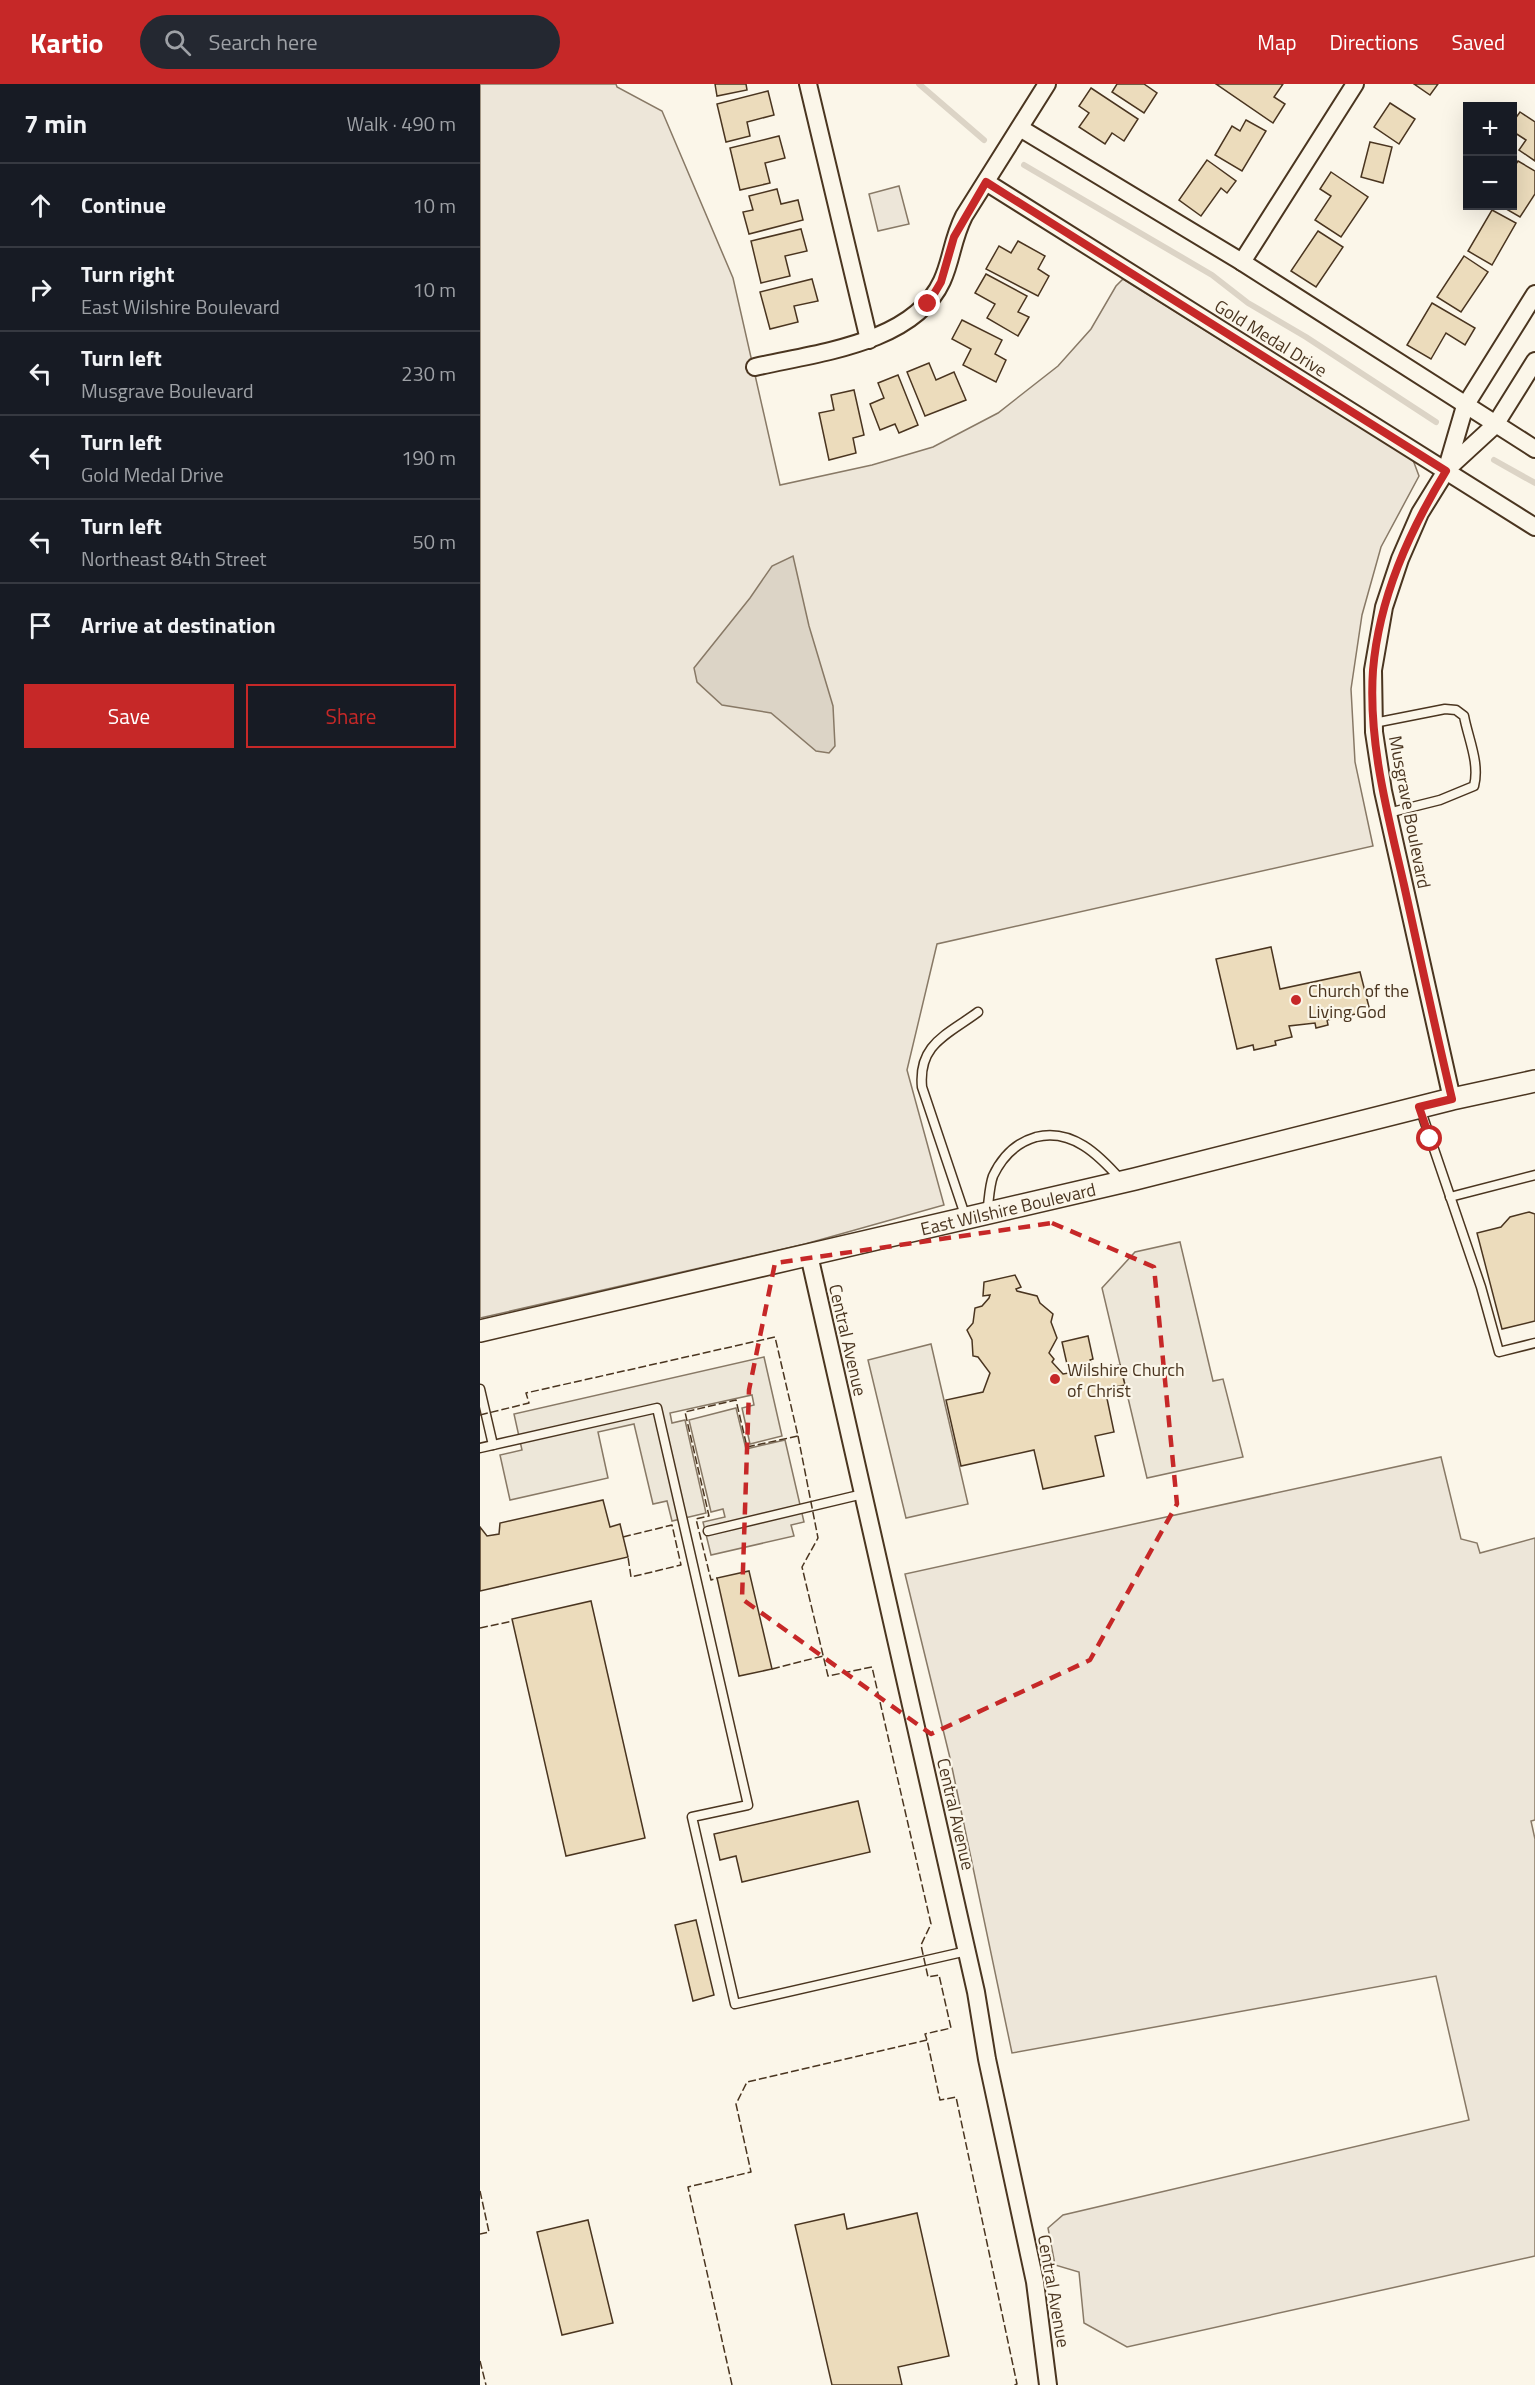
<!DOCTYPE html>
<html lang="en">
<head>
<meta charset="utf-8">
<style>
  :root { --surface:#171b24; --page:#242831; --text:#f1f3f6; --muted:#9ea1a6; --line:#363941; --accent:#c62828 }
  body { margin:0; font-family:"Titillium Web",sans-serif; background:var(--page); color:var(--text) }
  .controls { position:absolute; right:18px; top:18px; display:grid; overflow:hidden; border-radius:0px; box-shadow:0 6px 24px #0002 }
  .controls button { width:54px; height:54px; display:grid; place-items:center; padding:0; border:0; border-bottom:2px solid var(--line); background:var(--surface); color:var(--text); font:30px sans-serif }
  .stop { position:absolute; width:18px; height:18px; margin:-14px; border:4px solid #c62828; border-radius:50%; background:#fff }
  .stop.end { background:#c62828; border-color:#fff; box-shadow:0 2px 6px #0008 }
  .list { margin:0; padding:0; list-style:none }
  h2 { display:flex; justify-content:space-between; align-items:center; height:78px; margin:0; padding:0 24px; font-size:26px }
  h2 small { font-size:20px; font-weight:400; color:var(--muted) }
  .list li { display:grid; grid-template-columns:39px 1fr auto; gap:18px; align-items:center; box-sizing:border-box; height:84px; padding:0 24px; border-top:2px solid var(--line) }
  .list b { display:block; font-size:22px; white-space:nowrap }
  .list p { margin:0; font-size:20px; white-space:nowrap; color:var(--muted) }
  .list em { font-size:20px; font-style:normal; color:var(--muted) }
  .actions { display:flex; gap:12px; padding:18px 24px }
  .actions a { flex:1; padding:14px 0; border:2px solid var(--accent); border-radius:0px; text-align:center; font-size:21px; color:var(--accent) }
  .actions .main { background:var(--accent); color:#fff }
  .icon { flex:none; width:33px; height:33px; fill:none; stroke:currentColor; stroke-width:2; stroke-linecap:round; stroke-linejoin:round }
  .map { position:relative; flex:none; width:1055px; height:2301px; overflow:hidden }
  header { display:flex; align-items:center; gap:36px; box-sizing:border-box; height:84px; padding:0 30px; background:var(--accent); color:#fff }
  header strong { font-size:28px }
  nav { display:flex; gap:33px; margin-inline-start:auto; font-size:21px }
  .search { width:420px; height:54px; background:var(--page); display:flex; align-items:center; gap:15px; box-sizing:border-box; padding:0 21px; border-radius:33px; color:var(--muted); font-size:22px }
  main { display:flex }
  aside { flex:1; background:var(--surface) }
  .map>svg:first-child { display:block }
  .green { fill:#ede6d9; stroke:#887966; stroke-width:1.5 }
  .parking { fill:#ede7d9; stroke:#887966; stroke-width:1.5 }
  .water { fill:#dcd4c6; stroke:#887966; stroke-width:1.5 }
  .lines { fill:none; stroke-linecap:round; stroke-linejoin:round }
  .stream { stroke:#dcd4c6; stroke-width:6 }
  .building { fill:#ecdcbc; stroke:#4a3520; stroke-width:1.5 }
  .service-casing { stroke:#4a3520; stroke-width:11 }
  .minor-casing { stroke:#4a3520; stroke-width:20 }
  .tertiary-casing { stroke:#4a3520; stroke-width:24 }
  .service { stroke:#fbf6e9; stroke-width:8 }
  .minor { stroke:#fbf6e9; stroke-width:16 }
  .tertiary { stroke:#fbf6e9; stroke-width:21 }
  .fence { stroke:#4a3520; stroke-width:1.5; stroke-dasharray:8 3; stroke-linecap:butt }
  .route { stroke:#c62828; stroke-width:8 }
  .marked { fill:none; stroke:#c62828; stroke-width:4.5; stroke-dasharray:12 8; stroke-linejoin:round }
  .poi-dot { fill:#c62828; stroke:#fbf6e9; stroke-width:2 }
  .labels { text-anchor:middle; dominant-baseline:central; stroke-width:4.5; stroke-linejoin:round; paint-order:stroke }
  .street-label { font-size:18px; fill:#4a3520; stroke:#fbf6e9 }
  .poi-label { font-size:18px; fill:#4a3520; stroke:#fbf6e9; text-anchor:start }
</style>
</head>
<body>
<header>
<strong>Kartio</strong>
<div class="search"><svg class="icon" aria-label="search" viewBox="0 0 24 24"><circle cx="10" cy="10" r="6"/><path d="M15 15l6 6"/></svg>Search here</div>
<nav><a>Map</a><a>Directions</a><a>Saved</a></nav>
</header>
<main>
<aside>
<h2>7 min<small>Walk · 490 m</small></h2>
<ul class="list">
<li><svg class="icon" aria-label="ahead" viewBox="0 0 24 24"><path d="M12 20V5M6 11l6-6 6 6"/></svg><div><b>Continue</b></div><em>10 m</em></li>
<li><svg class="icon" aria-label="right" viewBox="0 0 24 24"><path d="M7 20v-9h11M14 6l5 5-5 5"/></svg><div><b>Turn right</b><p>East Wilshire Boulevard</p></div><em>10 m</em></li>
<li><svg class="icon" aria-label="left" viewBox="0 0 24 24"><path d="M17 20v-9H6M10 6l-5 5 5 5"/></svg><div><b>Turn left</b><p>Musgrave Boulevard</p></div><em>230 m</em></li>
<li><svg class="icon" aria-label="left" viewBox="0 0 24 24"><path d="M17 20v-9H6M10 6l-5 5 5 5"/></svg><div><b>Turn left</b><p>Gold Medal Drive</p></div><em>190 m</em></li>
<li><svg class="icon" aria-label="left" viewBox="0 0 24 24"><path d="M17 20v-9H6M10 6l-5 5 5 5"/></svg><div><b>Turn left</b><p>Northeast 84th Street</p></div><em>50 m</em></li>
<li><svg class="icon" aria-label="arrive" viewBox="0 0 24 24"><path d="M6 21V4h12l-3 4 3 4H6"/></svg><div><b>Arrive at destination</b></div></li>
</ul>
<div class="actions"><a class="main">Save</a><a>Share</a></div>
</aside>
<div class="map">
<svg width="1055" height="2301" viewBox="0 0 1055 2301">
  <rect width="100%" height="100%" fill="#fbf6e9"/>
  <g class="green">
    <polygon points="0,0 136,0 137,3 182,27 253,194 300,401 392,381 453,363 518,329 578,282 611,245 636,202 643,195 933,376 939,392 901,463 882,531 871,605 875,678 893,762 457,860 427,986 464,1121 325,1160 0,1234"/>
    <polygon points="419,102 429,140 398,147 389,110"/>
    <polygon points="961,1373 981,1455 997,1459 1000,1469 1055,1454 1055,1736 1051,1737 1055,1755 1055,2172 647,2263 604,2239 599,2188 575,2181 568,2144 583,2131 989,2036 956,1892 532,1969 470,1674 425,1490"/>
  </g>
  <g class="parking">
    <polygon points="700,1158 733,1297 743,1295 763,1373 667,1394 622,1204 655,1168"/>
    <polygon points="451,1260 488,1420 426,1434 388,1276"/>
    <polygon points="284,1273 302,1352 270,1360 262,1324 274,1321 272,1311 190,1329 192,1339 205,1336 226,1429 192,1437 187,1417 173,1420 154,1340 118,1348 128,1394 30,1416 20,1371 42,1366 34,1330"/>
    <polygon points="256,1324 266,1365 305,1356 324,1438 311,1441 314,1452 231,1471 223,1438 245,1433 243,1425 231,1428 209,1336"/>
  </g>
  <polygon class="water" points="313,472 329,542 353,622 355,662 349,669 336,667 291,629 242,621 217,598 214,584 270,514 292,482"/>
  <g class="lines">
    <g class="stream">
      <polyline points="439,0 504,56"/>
      <polyline points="544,81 732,191 768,219 826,253 956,338"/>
      <polyline points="1014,376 1055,399"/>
    </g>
  </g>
  <g class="building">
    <polygon points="235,0 266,0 267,6 237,12"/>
    <polygon points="637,0 664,0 677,9 664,29 632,8"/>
    <polygon points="736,0 803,0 794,13 805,20 793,39"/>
    <polygon points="934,0 958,0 950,11"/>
    <polygon points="611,4 658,35 644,57 632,49 625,60 599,43 609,29 599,22"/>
    <polygon points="288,7 294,31 267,38 270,52 246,58 237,20"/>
    <polygon points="910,19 935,35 919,60 894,43"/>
    <polygon points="1040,28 1055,38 1055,77 1039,66 1046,56 1032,47 1032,39"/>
    <polygon points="766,36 786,47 762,87 735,71 752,42 760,47"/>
    <polygon points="299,52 305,74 285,79 290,99 260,106 250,64"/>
    <polygon points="890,58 912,63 903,99 881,93"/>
    <polygon points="727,76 756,97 747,109 741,104 721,132 699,116"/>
    <polygon points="1038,77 1055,87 1055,110 1040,133 1021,122 1032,122 1032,86"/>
    <polygon points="851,88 888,113 861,153 835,136 851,112 840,105"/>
    <polygon points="297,105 301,120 318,116 323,136 269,150 263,128 273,126 269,112"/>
    <polygon points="1012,126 1036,139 1012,181 988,167"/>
    <polygon points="321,145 327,167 305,172 310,192 281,199 271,157"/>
    <polygon points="838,147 863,163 836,203 811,187"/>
    <polygon points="538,157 565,172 558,185 569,192 558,212 506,185 519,162 531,169"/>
    <polygon points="984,172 1008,188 981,228 957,213"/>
    <polygon points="506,190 547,212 538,228 549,233 538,252 507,234 515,220 495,209"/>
    <polygon points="332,195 338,217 314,222 318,238 290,245 280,208"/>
    <polygon points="952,219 995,244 985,261 966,249 951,275 927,261"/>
    <polygon points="482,236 522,256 515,270 526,276 516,298 483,281 491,265 472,255"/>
    <polygon points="449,279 456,296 474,288 486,316 445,332 427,288"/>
    <polygon points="418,291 438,341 419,349 415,340 400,346 390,320 404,314 398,299"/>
    <polygon points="374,306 384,351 373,354 376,369 349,376 339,329 354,326 351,311"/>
    <polygon points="791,863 800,905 880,888 890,927 847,936 848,941 836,944 835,939 809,942 812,953 795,957 796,961 774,966 773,961 757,965 736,875"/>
    <polygon points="1049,1128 1055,1130 1055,1237 1022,1245 997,1149 1021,1143 1030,1133"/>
    <polygon points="535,1191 541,1203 536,1205 537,1207 557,1212 560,1219 573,1230 571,1238 577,1254 569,1269 574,1275 572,1278 583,1290 589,1289 582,1258 608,1252 613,1275 610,1276 612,1283 619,1282 620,1286 640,1281 645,1301 625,1305 634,1348 615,1352 624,1392 563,1405 554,1366 481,1382 466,1316 503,1308 510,1289 498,1273 493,1272 492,1256 487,1246 493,1239 495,1224 502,1222 509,1214 510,1211 503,1212 504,1198"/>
    <polygon points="123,1416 130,1443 140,1440 148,1473 0,1507 0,1443 7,1452 19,1450 20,1439"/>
    <polygon points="269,1487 292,1585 259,1592 237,1494"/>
    <polygon points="111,1517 165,1754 86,1772 32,1535"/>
    <polygon points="378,1717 390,1768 262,1798 256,1772 240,1776 234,1750"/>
    <polygon points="216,1836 234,1911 213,1917 195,1841"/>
    <polygon points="437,2129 469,2272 418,2283 422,2301 352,2301 315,2141 364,2130 367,2145"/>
    <polygon points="108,2136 133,2239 82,2251 57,2148"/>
  </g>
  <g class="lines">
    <g class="service-casing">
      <g id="service">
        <path d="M894 639 965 625 976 626 984 632C988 654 1000 679 994 702L960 716 908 729"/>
        <polyline points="940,1024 1001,1203 1019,1268 1055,1259"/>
        <polyline points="970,1113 1055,1091"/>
        <path d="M507 1129C509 1118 509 1103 513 1092 522 1073 535 1059 556 1053 592 1044 619 1071 641 1096"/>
        <path d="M486 1134 442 1003C438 960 467 951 498 928"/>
        <polyline points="0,1305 13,1361"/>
        <polyline points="0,1364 177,1324 268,1721 212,1733 255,1920 487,1867"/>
        <polyline points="228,1447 383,1410"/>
      </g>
    </g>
    <g class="minor-casing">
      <g id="minor">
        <polyline points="328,0 389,256"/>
        <polyline points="540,44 762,178 1055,365"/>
        <polyline points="506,98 1055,443"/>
        <polyline points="762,178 875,0"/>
        <path d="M275 283C335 269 433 260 462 197 472 175 472 156 484 132L567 0"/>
        <polyline points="966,386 1015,341 1055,277"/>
        <polyline points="972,1015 903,707 894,648 893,586 904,523 920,475 940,429 966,387 985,322 1055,210"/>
        <polyline points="329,1171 496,1908 507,1975 555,2198 568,2301"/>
      </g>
    </g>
    <g class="tertiary-casing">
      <g id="tertiary">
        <path id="s1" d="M0 1247 655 1095 972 1015 1055 997"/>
      </g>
    </g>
    <use href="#service" class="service"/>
    <use href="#minor" class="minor"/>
    <use href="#tertiary" class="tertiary"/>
    <g class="fence">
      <polyline points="0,1331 49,1319 46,1309 295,1253 318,1352 267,1363 256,1316 205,1328 229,1432 216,1435 231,1496 237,1494"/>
      <polyline points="318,1352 338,1454 322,1483 348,1592 392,1583 451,1840 441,1861 448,1893 459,1891 471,1944 445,1950 447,1956 460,2016 476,2013 537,2300 534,2301"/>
      <polyline points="143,1453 192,1441 201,1481 151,1493 148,1473"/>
      <polyline points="0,1544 33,1537"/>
      <polyline points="292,1585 343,1572"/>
      <polyline points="0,2107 9,2148 0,2150"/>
      <polyline points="0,2277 6,2301"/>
      <polyline points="252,2301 208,2103 271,2088 256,2020 267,1998 447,1956"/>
    </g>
  </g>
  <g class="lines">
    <path class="route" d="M448 220 461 198 474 153 506 98 966 387C929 448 899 514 893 586 888 659 908 731 924 801 940 873 955 944 972 1015L939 1023 950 1055"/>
  </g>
  <path class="marked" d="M572 1139 674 1183 697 1420 610 1576 451 1650 262 1515 269 1306 295 1179Z"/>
  <g class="poi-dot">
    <circle cx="816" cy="916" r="6"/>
    <circle cx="575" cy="1295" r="6"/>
  </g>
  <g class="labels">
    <g class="street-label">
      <text transform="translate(791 254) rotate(32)">Gold Medal Drive</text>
      <text transform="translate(930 728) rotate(79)">Musgrave Boulevard</text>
      <text stroke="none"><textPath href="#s1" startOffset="542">East Wilshire Boulevard</textPath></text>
      <text transform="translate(368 1256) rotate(77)">Central Avenue</text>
      <text transform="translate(476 1730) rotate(77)">Central Avenue</text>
      <text transform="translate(574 2207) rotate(80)">Central Avenue</text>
    </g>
    <g class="poi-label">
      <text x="828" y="906">Church of the<tspan x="828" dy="21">Living God</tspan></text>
      <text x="587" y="1285">Wilshire Church<tspan x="587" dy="21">of Christ</tspan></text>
    </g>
  </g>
</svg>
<div class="controls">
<button>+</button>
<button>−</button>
</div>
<div class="stop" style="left:950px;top:1055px"></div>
<div class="stop end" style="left:448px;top:220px"></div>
</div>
</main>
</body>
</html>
